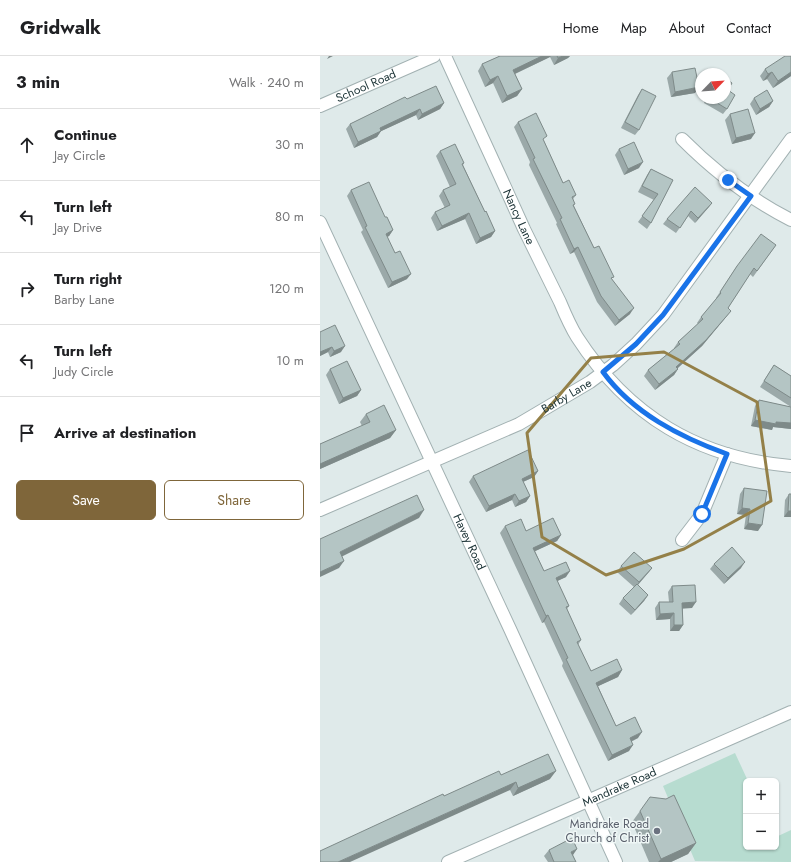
<!DOCTYPE html>
<html lang="en">
<head>
<meta charset="utf-8">
<style>
  :root { --surface:#fff; --page:#f2f2f2; --text:#202124; --muted:#757577; --line:#e0e0e0; --accent:#7f663a }
  body { margin:0; font-family:Jost,sans-serif; background:var(--page); color:var(--text) }
  .controls { position:absolute; right:12px; bottom:12px; display:grid; overflow:hidden; border-radius:6px; box-shadow:0 1px 3px #0004 }
  .controls button { width:36px; height:36px; display:grid; place-items:center; padding:0; border:0; border-bottom:1px solid var(--line); background:var(--surface); color:var(--text); font:20px sans-serif }
  .compass { position:absolute; left:375px; top:12px; width:36px; height:36px; border-radius:50%; background:var(--surface); box-shadow:0 1px 3px #0004; rotate:65deg }
  .stop { position:absolute; width:12px; height:12px; margin:-9px; border:3px solid #1a73e8; border-radius:50%; background:#fff }
  .stop.end { background:#1a73e8; border-color:#fff; box-shadow:0 1px 4px #0008 }
  .list { margin:0; padding:0; list-style:none }
  h2 { display:flex; justify-content:space-between; align-items:center; height:52px; margin:0; padding:0 16px; font-size:17px }
  h2 small { font-size:13px; font-weight:400; color:var(--muted) }
  .list li { display:grid; grid-template-columns:26px 1fr auto; gap:12px; align-items:center; box-sizing:border-box; height:72px; padding:0 16px; border-top:1px solid var(--line) }
  .list b { display:block; font-size:15px; white-space:nowrap }
  .list p { margin:0; font-size:13px; white-space:nowrap; color:var(--muted) }
  .list em { font-size:13px; font-style:normal; color:var(--muted) }
  .actions { display:flex; gap:8px; padding:12px 16px }
  .actions a { flex:1; padding:9px 0; border:1px solid var(--accent); border-radius:6px; text-align:center; font-size:14px; color:var(--accent) }
  .actions .main { background:var(--accent); color:#fff }
  .icon { flex:none; width:22px; height:22px; fill:none; stroke:currentColor; stroke-width:2; stroke-linecap:round; stroke-linejoin:round }
  .map { position:relative; flex:none; width:471px; height:806px; overflow:hidden }
  header { display:flex; align-items:center; gap:24px; box-sizing:border-box; height:56px; padding:0 20px; background:var(--surface); border-bottom:1px solid var(--line) }
  header strong { font-size:19px }
  nav { display:flex; gap:22px; margin-inline-start:auto; font-size:14px }
  main { display:flex }
  aside { flex:1; background:var(--surface) }
  .map>svg:first-child { display:block }
  .green { fill:#b7dcd0 }
  .lines { fill:none; stroke-linecap:round; stroke-linejoin:round }
  .minor-casing { stroke:#a2b1b2; stroke-width:14 }
  .minor { stroke:#fff; stroke-width:12 }
  .wall { fill:#9ba9a9 }
  .shaded-wall { fill:#7e8a89 }
  .building { fill:#b4c5c4; stroke:#7e8a89 }
  .route { stroke:#1a73e8; stroke-width:5 }
  .marked { fill:none; stroke:#948048; stroke-width:3; stroke-linejoin:round }
  .worship-dot { fill:#6b7280; stroke:#eff7f6; stroke-width:1.5 }
  .labels { text-anchor:middle; dominant-baseline:central; stroke-width:3; stroke-linejoin:round; paint-order:stroke }
  .street-label { font-size:12px; fill:#20373a; stroke:#eff7f6 }
  .worship-label { font-size:12px; fill:#5b616d; stroke:#eff7f6; text-anchor:end }
</style>
</head>
<body>
<header>
<strong>Gridwalk</strong>
<nav><a>Home</a><a>Map</a><a>About</a><a>Contact</a></nav>
</header>
<main>
<aside>
<h2>3 min<small>Walk · 240 m</small></h2>
<ul class="list">
<li><svg class="icon" aria-label="ahead" viewBox="0 0 24 24"><path d="M12 20V5M6 11l6-6 6 6"/></svg><div><b>Continue</b><p>Jay Circle</p></div><em>30 m</em></li>
<li><svg class="icon" aria-label="left" viewBox="0 0 24 24"><path d="M17 20v-9H6M10 6l-5 5 5 5"/></svg><div><b>Turn left</b><p>Jay Drive</p></div><em>80 m</em></li>
<li><svg class="icon" aria-label="right" viewBox="0 0 24 24"><path d="M7 20v-9h11M14 6l5 5-5 5"/></svg><div><b>Turn right</b><p>Barby Lane</p></div><em>120 m</em></li>
<li><svg class="icon" aria-label="left" viewBox="0 0 24 24"><path d="M17 20v-9H6M10 6l-5 5 5 5"/></svg><div><b>Turn left</b><p>Judy Circle</p></div><em>10 m</em></li>
<li><svg class="icon" aria-label="arrive" viewBox="0 0 24 24"><path d="M6 21V4h12l-3 4 3 4H6"/></svg><div><b>Arrive at destination</b></div></li>
</ul>
<div class="actions"><a class="main">Save</a><a>Share</a></div>
</aside>
<div class="map">
<svg width="471" height="806" viewBox="0 0 471 806">
  <rect width="100%" height="100%" fill="#dfeaea"/>
  <polygon class="green" points="415,697 428,725 426,725 426,791 456,791 456,781 471,774 471,806 375,805 343,730"/>
  <g class="lines">
    <g class="minor-casing">
      <g id="minor">
        <path id="s1" d="M125 0C151 57 178 115 204 173 216 197 228 222 240 246 245 258 250 270 257 281 308 360 378 402 471 410"/>
        <path id="s2" d="M0 50 114 0"/>
        <path d="M362 83C394 115 430 143 471 164"/>
        <path id="s3" d="M0 166 190 573 296 806"/>
        <path id="s4" d="M0 454 199 368 270 326 293 309 316 288 343 259 471 83"/>
        <polyline points="362,484 382,458 407,398"/>
        <path id="s5" d="M128 806 471 656"/>
      </g>
    </g>
    <use href="#minor" class="minor"/>
  </g>
  <g class="wall">
    <polygon points="180,0 250,0 248,2 234,9 230,1 195,18 202,33 197,40 182,47 173,27 165,31 158,15 162,8"/>
    <polygon points="471,0 471,20 453,32 447,23 443,25 440,20 445,13"/>
    <polygon points="352,16 375,37 351,41 347,22"/>
    <polygon points="322,33 319,74 315,79 301,72 318,39"/>
    <polygon points="408,34 407,53 403,58 384,47 386,42 405,42"/>
    <polygon points="434,42 453,45 449,51 436,59 430,48"/>
    <polygon points="87,43 124,47 120,53 98,64 96,59 61,75 57,81 34,92 26,73 30,68"/>
    <polygon points="410,58 431,83 412,88 405,64"/>
    <polygon points="198,66 224,85 243,127 256,139 253,143 254,150 274,192 292,223 310,258 295,270 277,246 254,196 250,198 236,168 237,167 209,109 210,106 194,71"/>
    <polygon points="299,93 319,112 304,119 295,99"/>
    <polygon points="120,95 144,107 143,109 165,156 175,175 171,181 156,188 145,163 117,175 111,162 115,156 125,152 119,140 123,134 130,131 116,100"/>
    <polygon points="331,113 353,124 331,167 327,173 318,166 334,144 318,136 327,119"/>
    <polygon points="31,134 65,161 73,174 69,180 67,181 87,223 68,232 41,176 43,174 27,140"/>
    <polygon points="392,147 388,152 375,167 368,160 356,177 343,168 347,163"/>
    <polygon points="456,189 433,221 430,218 408,252 406,261 382,290 358,312 358,313 354,319 335,334 324,320 328,314 354,293 354,292 358,286 378,268 377,267 381,261 397,243 396,242 417,210"/>
    <polygon points="0,276 21,296 10,301 8,296 0,300"/>
    <polygon points="454,309 471,320 471,351 440,331"/>
    <polygon points="10,313 41,334 37,340 19,348 6,319"/>
    <polygon points="439,344 471,351 471,373 453,371 452,374 431,370 435,350"/>
    <polygon points="46,358 76,374 70,382 0,413 0,388 42,370 40,366"/>
    <polygon points="218,415 214,421 203,426 210,440 206,446 195,451 192,444 166,456 149,426 153,420"/>
    <polygon points="424,432 438,475 424,473 426,459 417,458 420,438"/>
    <polygon points="469,438 471,438 471,461 464,461 465,444"/>
    <polygon points="185,470 206,475 241,479 237,485 215,495 224,515 246,521 237,525 249,550 247,553 261,584 258,589 271,615 302,614 298,621 278,630 296,670 318,682 311,686 309,695 288,705 242,610 243,607 224,566 222,567 180,477"/>
    <polygon points="394,508 421,512 404,528 390,513"/>
    <polygon points="301,510 332,512 328,517 318,529 328,539 324,545 311,559 299,548 303,542 314,531 297,516"/>
    <polygon points="352,530 372,552 363,552 363,569 359,575 350,575 350,563 336,564 335,552 339,546 349,546 348,536"/>
    <polygon points="181,719 230,723 193,740 190,734 124,740"/>
    <polygon points="320,755 376,787 368,798 351,806 329,806 312,766"/>
    <polygon points="229,794 253,799 256,806 228,806 224,800"/>
  </g>
  <g class="shaded-wall">
    <polygon points="9,0 13,0 7,3"/>
    <polygon points="222,0 231,0 230,1 188,21 193,14"/>
    <polygon points="243,0 250,0 248,2 234,9 238,2"/>
    <polygon points="452,16 447,23 443,25 448,18"/>
    <polygon points="471,16 471,20 453,32 458,25"/>
    <polygon points="178,20 173,27 165,31 170,24"/>
    <polygon points="379,31 375,37 351,41 355,36"/>
    <polygon points="202,33 197,40 182,47 187,40"/>
    <polygon points="453,45 449,51 436,59 440,53"/>
    <polygon points="124,47 120,53 98,64 102,58"/>
    <polygon points="100,53 96,59 55,78 60,72"/>
    <polygon points="61,75 57,81 34,92 38,86"/>
    <polygon points="435,77 431,83 412,88 416,82"/>
    <polygon points="323,106 319,112 304,119 308,113"/>
    <polygon points="392,147 388,152 375,167 378,162"/>
    <polygon points="149,157 145,163 117,175 122,170"/>
    <polygon points="73,174 69,180 62,183 66,178"/>
    <polygon points="175,175 171,181 156,188 160,182"/>
    <polygon points="258,191 254,196 250,198 254,193"/>
    <polygon points="91,218 87,223 68,232 72,226"/>
    <polygon points="314,252 310,258 295,270 299,264"/>
    <polygon points="411,255 382,290 352,317 356,311"/>
    <polygon points="25,290 21,296 10,301 14,295"/>
    <polygon points="12,291 8,296 0,300 0,296"/>
    <polygon points="358,313 354,319 335,334 339,328"/>
    <polygon points="41,334 37,340 19,348 23,342"/>
    <polygon points="435,364 471,367 471,373 453,371 452,374 431,370"/>
    <polygon points="76,374 70,382 0,413 0,408"/>
    <polygon points="218,415 214,421 198,428 202,423"/>
    <polygon points="195,438 192,444 166,456 169,450"/>
    <polygon points="210,440 206,446 195,451 199,445"/>
    <polygon points="422,452 430,453 426,459 417,458"/>
    <polygon points="104,454 99,462 15,504 20,496"/>
    <polygon points="468,455 471,455 471,461 464,461"/>
    <polygon points="428,467 442,469 438,475 424,473"/>
    <polygon points="241,479 237,485 209,498 213,492"/>
    <polygon points="24,505 19,512 0,521 0,516"/>
    <polygon points="425,506 421,512 404,528 408,522"/>
    <polygon points="332,512 328,517 315,532 319,526"/>
    <polygon points="250,515 246,521 231,528 236,522"/>
    <polygon points="328,539 324,545 311,559 315,554"/>
    <polygon points="376,546 372,552 358,553 362,547"/>
    <polygon points="354,557 350,563 336,564 340,558"/>
    <polygon points="228,559 224,566 222,567 226,560"/>
    <polygon points="354,569 363,569 359,575 350,575"/>
    <polygon points="302,614 298,621 272,633 276,627"/>
    <polygon points="322,676 318,682 305,688 310,682"/>
    <polygon points="313,689 309,695 288,705 292,699"/>
    <polygon points="236,715 230,723 193,740 198,732"/>
    <polygon points="196,726 190,734 30,806 18,806"/>
    <polygon points="376,787 368,798 351,806 338,806 341,803"/>
    <polygon points="257,793 253,799 247,802 251,796"/>
  </g>
  <g class="building">
    <polygon points="180,0 222,0 193,14 202,33 187,40 178,20 170,24 162,8"/>
    <polygon points="237,0 243,0 238,2"/>
    <polygon points="465,0 471,0 471,16 458,25 452,16 448,18 445,13"/>
    <polygon points="375,12 379,31 355,36 352,16"/>
    <polygon points="405,22 412,27 408,34 415,39 407,53 389,42 405,42"/>
    <polygon points="116,30 124,47 102,58 100,53 60,72 61,75 38,86 30,68 85,41 87,43"/>
    <polygon points="322,33 336,40 319,74 305,66"/>
    <polygon points="447,34 453,45 440,53 434,42"/>
    <polygon points="428,53 435,77 416,82 410,58"/>
    <polygon points="216,57 227,80 223,83 243,127 249,124 256,139 252,141 255,148 253,149 274,192 279,190 294,221 291,222 314,252 299,264 281,240 258,191 254,193 240,163 242,162 213,103 215,102 198,66"/>
    <polygon points="314,86 323,106 308,113 299,93"/>
    <polygon points="135,88 144,107 142,108 165,156 166,155 175,175 160,182 149,157 122,170 115,156 130,149 123,134 136,128 120,95"/>
    <polygon points="331,113 353,124 331,167 322,160 338,138 322,130"/>
    <polygon points="49,126 65,161 67,161 73,174 66,178 75,197 80,195 91,218 72,226 45,171 47,170 31,134"/>
    <polygon points="375,131 392,147 378,162 371,155 360,172 347,163"/>
    <polygon points="441,178 456,189 437,215 434,212 408,252 411,255 386,284 356,311 358,313 339,328 328,314 360,288 358,286 383,263 381,261 401,237 400,236 417,210"/>
    <polygon points="15,269 25,290 14,295 12,291 0,296 0,276"/>
    <polygon points="27,305 41,334 23,342 10,313"/>
    <polygon points="454,309 471,320 471,342 444,325"/>
    <polygon points="439,344 471,351 471,367 456,366 456,368 435,364"/>
    <polygon points="64,349 76,374 0,408 0,388 50,366 46,358"/>
    <polygon points="208,394 218,415 202,423 210,440 199,445 195,438 169,450 153,420"/>
    <polygon points="424,432 447,435 442,469 428,467 430,453 422,452"/>
    <polygon points="469,438 471,438 471,455 468,455"/>
    <polygon points="97,439 104,454 20,496 24,505 0,516 0,483"/>
    <polygon points="233,462 241,479 213,492 224,515 246,506 250,515 236,522 249,550 246,551 261,584 257,586 271,615 297,603 302,614 276,627 296,670 315,661 322,676 310,682 313,689 292,699 246,603 248,602 228,559 226,560 185,470 201,463 206,475"/>
    <polygon points="412,491 425,506 408,522 394,508"/>
    <polygon points="314,496 332,512 319,526 301,510"/>
    <polygon points="317,528 328,539 315,554 303,542"/>
    <polygon points="375,529 376,546 362,547 363,569 354,569 354,557 340,558 339,546 353,546 352,530"/>
    <polygon points="228,698 236,715 198,732 196,726 18,806 0,806 0,795 123,738 124,740 179,715 181,719"/>
    <polygon points="354,739 376,787 341,803 320,755 330,741 346,743"/>
    <polygon points="252,782 257,793 251,796 256,806 234,806 229,794"/>
  </g>
  <g class="lines">
    <path class="route" d="M382 458 407 398C360 381 313 357 283 316L316 288 343 259 431 140 408 124"/>
  </g>
  <path class="marked" d="M344 296 437 346 451 445 364 493 286 519 222 481 207 377 271 302Z"/>
  <circle class="worship-dot" cx="337" cy="775" r="4"/>
  <g class="labels">
    <g class="street-label">
      <text stroke="none"><textPath href="#s2" startOffset="50">School Road</textPath></text>
      <text stroke="none"><textPath href="#s1" startOffset="177">Nancy Lane</textPath></text>
      <text stroke="none"><textPath href="#s4" startOffset="272">Barby Lane</textPath></text>
      <text stroke="none"><textPath href="#s3" startOffset="353">Havey Road</textPath></text>
      <text stroke="none"><textPath href="#s5" startOffset="187">Mandrake Road</textPath></text>
    </g>
    <g class="worship-label">
      <text x="329" y="768">Mandrake Road<tspan x="329" dy="14">Church of Christ</tspan></text>
    </g>
  </g>
</svg>
<div class="controls">
<button>+</button>
<button>−</button>
</div>
<svg class="compass" viewBox="-18 -18 36 36"><path d="M0-13l5 13h-10z" fill="#e53935"/><path d="M0 13l5-13h-10z" fill="#757577"/></svg>
<div class="stop" style="left:382px;top:458px"></div>
<div class="stop end" style="left:408px;top:124px"></div>
</div>
</main>
</body>
</html>
